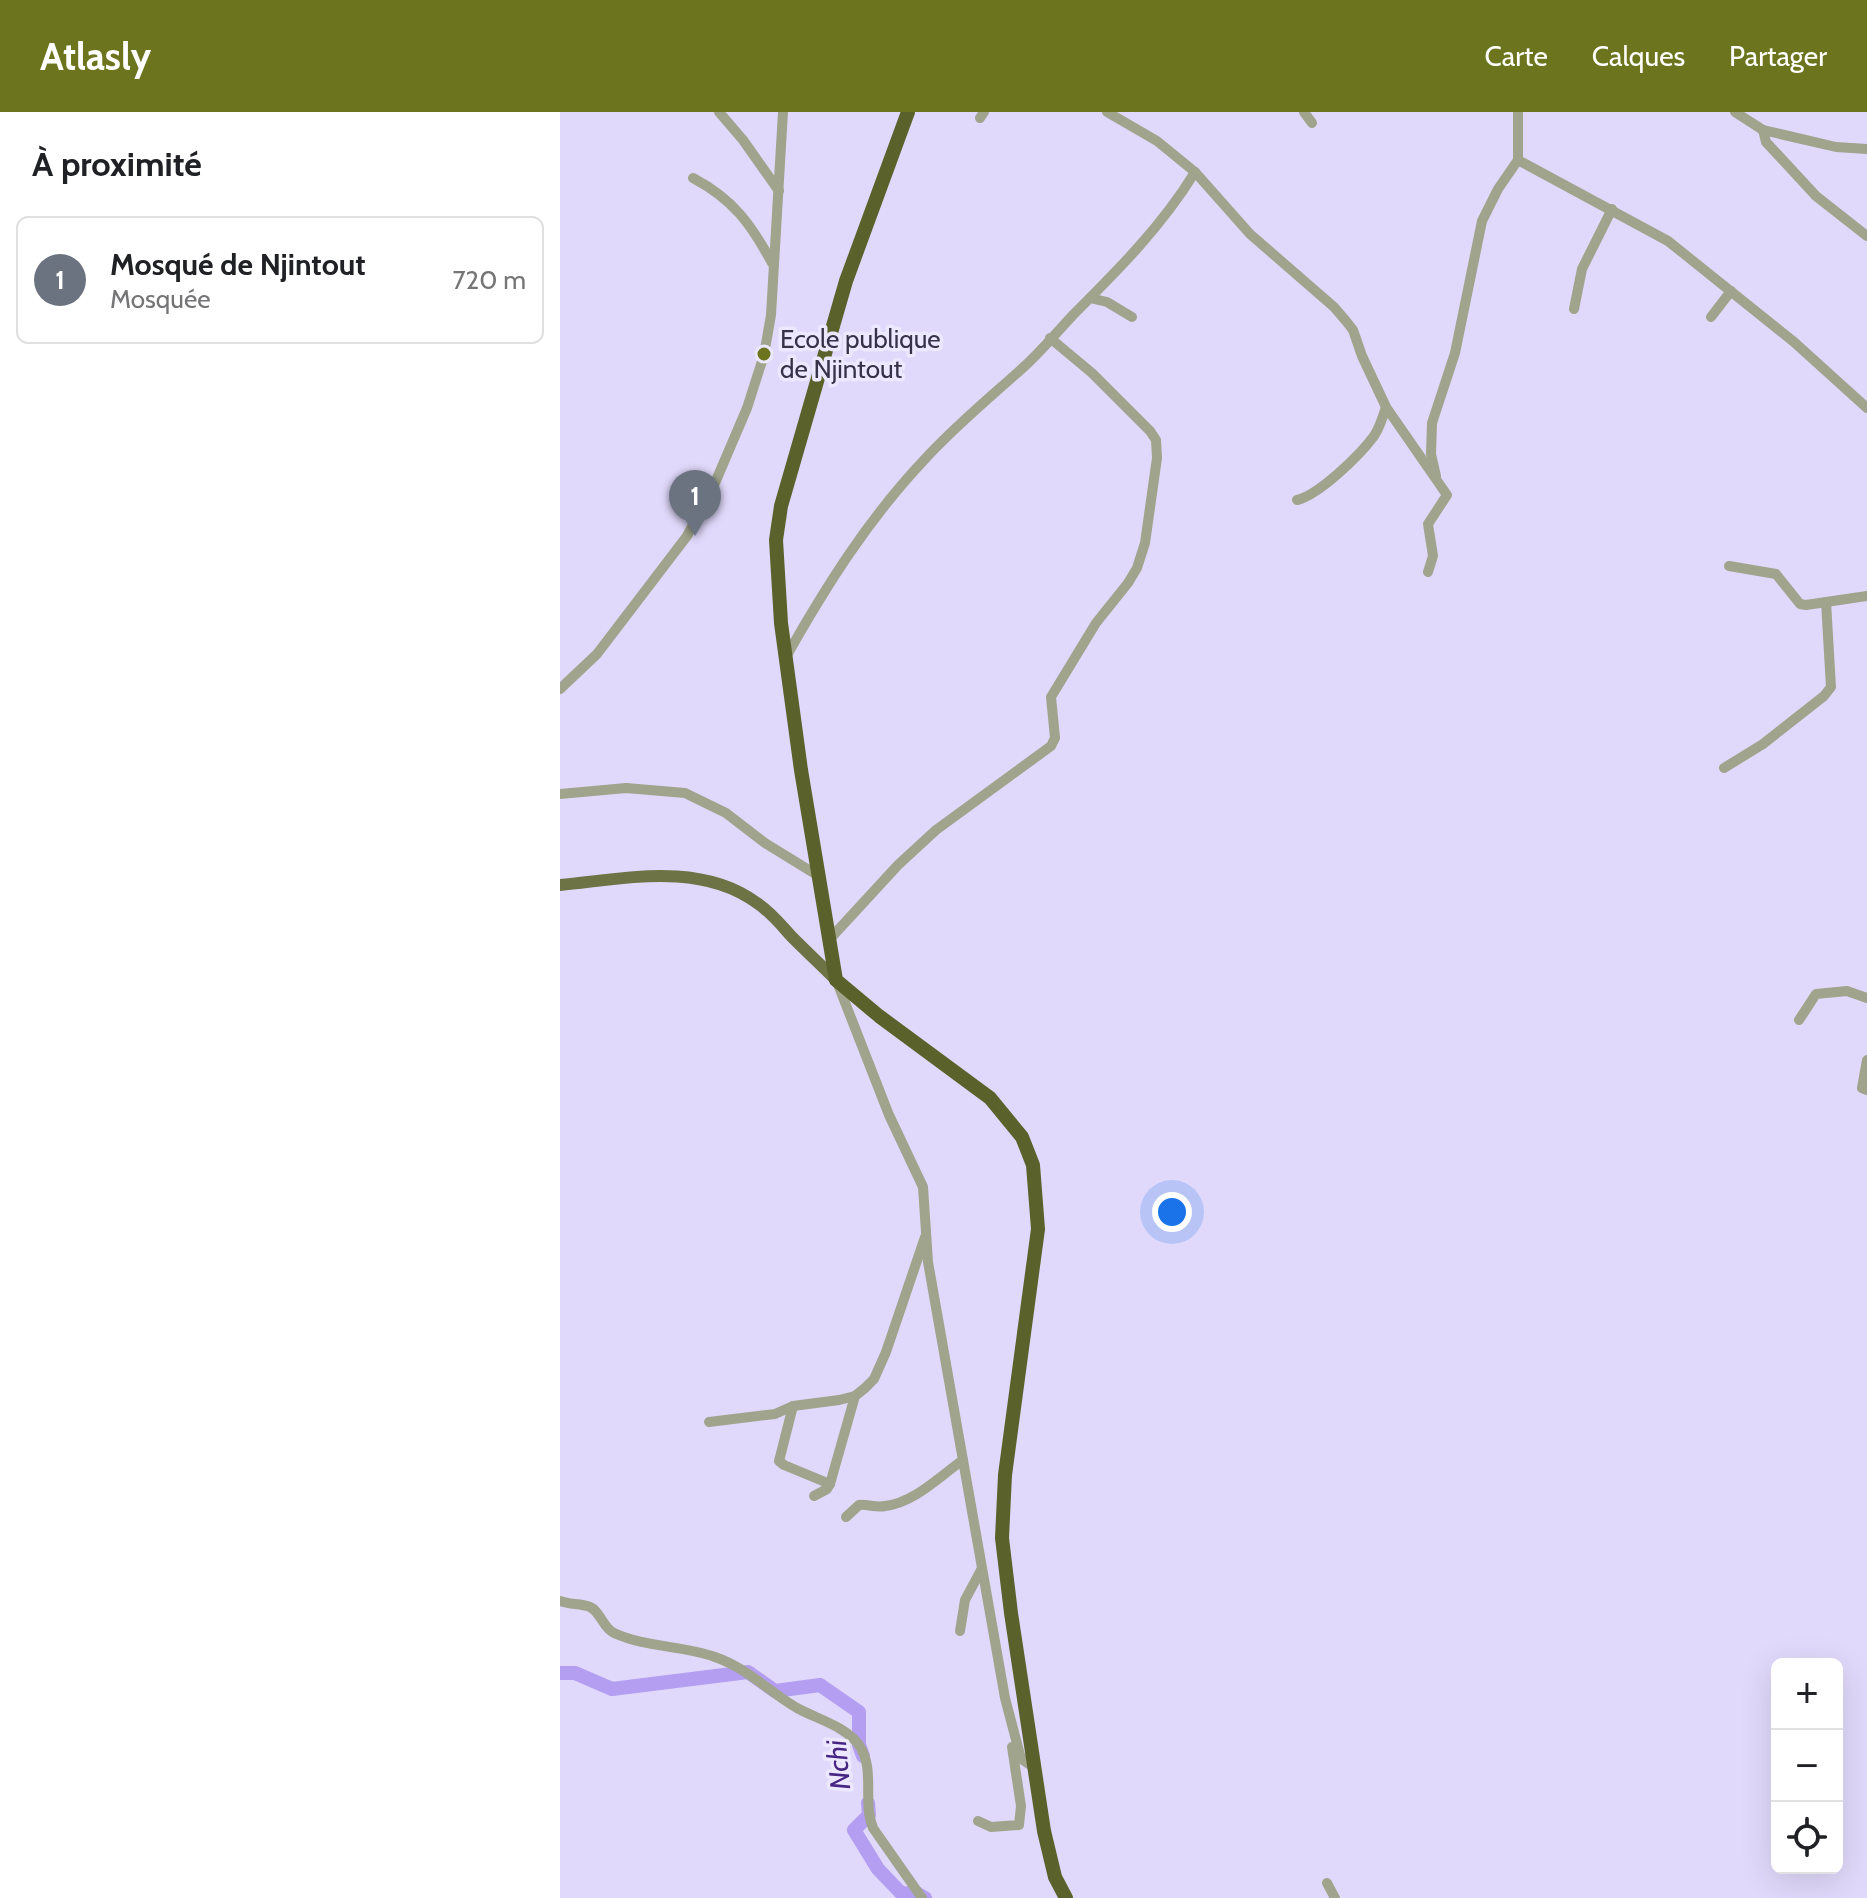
<!DOCTYPE html>
<html lang="fr">
<head>
<meta charset="utf-8">
<style>
  :root { --surface:#fff; --page:#f6f6f6; --text:#202124; --muted:#757577; --line:#e0e0e0; --accent:#6c741d }
  body { margin:0; font-family:Cabin,sans-serif; background:var(--page); color:var(--text) }
  .controls { position:absolute; right:24px; bottom:24px; display:grid; overflow:hidden; border-radius:12px; box-shadow:0 8px 32px #0002 }
  .controls button { width:72px; height:72px; display:grid; place-items:center; padding:0; border:0; border-bottom:2px solid var(--line); background:var(--surface); color:var(--text); font:40px sans-serif }
  .you { position:absolute; left:612px; top:1100px; width:28px; height:28px; margin:-20px; border:6px solid #fff; border-radius:50%; background:#1a73e8; box-shadow:0 0 0 12px #1a73e833 }
  .badge { display:grid; place-items:center; width:52px; height:52px; border-radius:50%; background:var(--accent); color:#fff; font-size:26px; font-weight:700 }
  .pin { position:absolute; translate:-50% -66px; filter:drop-shadow(0 2px 4px #0008) }
  .pin::after { content:''; position:absolute; top:42px; width:28px; height:24px; background:inherit; clip-path:polygon(0 0,100% 0,50% 100%) }
  .list { margin:0; padding:0; list-style:none }
  h2 { display:flex; justify-content:space-between; align-items:center; height:104px; margin:0; padding:0 32px; font-size:34px }
  h2 small { font-size:26px; font-weight:400; color:var(--muted) }
  .list li { display:grid; grid-template-columns:52px 1fr auto; gap:24px; align-items:center; box-sizing:border-box; height:128px; margin:0 16px 16px; padding:0 16px; border:2px solid var(--line); border-radius:12px }
  .list b { display:block; font-size:30px; white-space:nowrap }
  .list p { margin:0; font-size:26px; white-space:nowrap; color:var(--muted) }
  .list em { font-size:26px; font-style:normal; color:var(--muted) }
  .icon { flex:none; width:44px; height:44px; fill:none; stroke:currentColor; stroke-width:2; stroke-linecap:round; stroke-linejoin:round }
  .map { position:relative; flex:none; width:1307px; height:1786px; overflow:hidden }
  header { display:flex; align-items:center; gap:48px; box-sizing:border-box; height:112px; padding:0 40px; background:var(--accent); color:#fff }
  header strong { font-size:38px }
  nav { display:flex; gap:44px; margin-inline-start:auto; font-size:28px }
  main { display:flex }
  aside { flex:1; background:var(--surface) }
  .map>svg:first-child { display:block }
  .lines { fill:none; stroke-linecap:round; stroke-linejoin:round }
  .river { stroke:#b39ef1; stroke-width:14 }
  .minor { stroke:#a0a48c; stroke-width:10 }
  .major { stroke:#6d7345; stroke-width:12 }
  .highway { stroke:#5b612a; stroke-width:14 }
  .poi-dot { fill:#6c741d; stroke:#ece8ff; stroke-width:3 }
  .labels { text-anchor:middle; dominant-baseline:central; stroke-width:7; stroke-linejoin:round; paint-order:stroke }
  .poi-label { font-size:26px; fill:#373248; stroke:#ece8ff; text-anchor:start }
  .water-label { font-size:28px; font-style:italic; fill:#472583; stroke:#ece8ff }
</style>
</head>
<body>
<header>
<strong>Atlasly</strong>
<nav><a>Carte</a><a>Calques</a><a>Partager</a></nav>
</header>
<main>
<aside>
<h2>À proximité<small></small></h2>
<ul class="list">
<li><span class="badge" style="background:#6b7280">1</span><div><b>Mosqué de Njintout</b><p>Mosquée</p></div><em>720 m</em></li>
</ul>
</aside>
<div class="map">
<svg width="1307" height="1786" viewBox="0 0 1307 1786">
  <rect width="100%" height="100%" fill="#e0d9fb"/>
  <g class="lines">
    <g class="river">
      <polyline points="0,1561 15,1561 52,1577 188,1560 215,1579 260,1573 299,1600 299,1633 303,1644"/>
      <polyline points="308,1691 309,1703 294,1718 318,1757 341,1781 358,1782 365,1786"/>
    </g>
    <g class="minor">
      <polyline points="159,0 183,28 219,79"/>
      <polyline points="744,0 752,11"/>
      <polyline points="958,0 958,48 1108,129 1234,230 1307,296"/>
      <polyline points="1175,0 1203,18 1276,35 1307,37"/>
      <polyline points="420,6 424,0"/>
      <polyline points="1203,18 1206,30 1256,84 1307,124"/>
      <polyline points="635,60 690,122 774,195 786,209 793,218 802,244 826,295 887,383 868,412 873,444 868,460"/>
      <path d="M133 66C173 87 191 112 212 151"/>
      <polyline points="530,186 547,190 572,205"/>
      <polyline points="1014,197 1022,157 1052,97"/>
      <polyline points="1151,205 1171,179"/>
      <polyline points="876,364 871,342 872,311 895,241 922,109 938,77 958,48"/>
      <path d="M737 388C759 383 800 343 814 324 820 315 823 305 826 295"/>
      <polyline points="1169,454 1216,462 1240,492 1246,493 1307,484"/>
      <path d="M226 545C266 474 309 406 365 347 397 312 433 283 467 252 483 237 498 219 513 203 558 158 602 114 635 60L597 29 547 0"/>
      <polyline points="0,577 37,542 127,424 152,378 187,296 204,243 211,203 223,0"/>
      <polyline points="1164,656 1203,632 1264,584 1271,575 1266,490"/>
      <polyline points="0,682 66,676 125,681 166,701 205,731 257,763"/>
      <polyline points="268,829 338,753 376,718 491,634 495,626 491,585 536,511 568,471 577,456 585,431 597,346 596,328 590,319 532,261 490,226"/>
      <polyline points="277,870 329,1003 363,1075 368,1150 445,1586 460,1643 463,1648 475,1656"/>
      <polyline points="1239,908 1256,882 1287,879 1307,886"/>
      <polyline points="1307,948 1302,976 1307,978"/>
      <polyline points="233,1294 219,1349 224,1353 270,1372"/>
      <polyline points="149,1310 215,1302 233,1294 279,1288 295,1284 305,1276 314,1267 326,1240 365,1125"/>
      <polyline points="254,1384 267,1377 270,1372 295,1284"/>
      <path d="M286 1405 299 1393C308 1392 316 1396 325 1394 354 1391 380 1364 403 1348"/>
      <path d="M0 1489C10 1493 20 1491 30 1495 40 1499 43 1516 54 1521 87 1536 122 1533 155 1545 187 1556 208 1579 237 1596 257 1607 285 1614 299 1633 316 1658 302 1690 313 1716L362 1786"/>
      <polyline points="400,1519 405,1488 421,1458"/>
      <polyline points="418,1709 431,1715 459,1713 461,1694 452,1635"/>
      <polyline points="767,1771 775,1786"/>
    </g>
    <path class="major" d="M0 773C64 767 140 749 197 791 211 800 221 813 232 825 247 840 262 854 276 868"/>
    <polyline class="highway" points="348,0 286,169 221,394 216,428 221,511 241,658 276,868 319,904 430,986 462,1025 473,1053 478,1117 445,1363 442,1426 451,1501 484,1719 495,1765 506,1786"/>
  </g>
  <circle class="poi-dot" cx="204" cy="242" r="8"/>
  <g class="labels">
    <g class="poi-label">
      <text x="220" y="227">Ecole publique<tspan x="220" dy="30">de Njintout</tspan></text>
    </g>
    <g class="water-label">
      <text transform="translate(278 1653) rotate(-95)">Nchi</text>
    </g>
  </g>
</svg>
<div class="controls">
<button>+</button>
<button>−</button>
<button><svg class="icon" aria-label="locate" viewBox="0 0 24 24"><circle cx="12" cy="12" r="6"/><path d="M12 2v4M12 18v4M2 12h4M18 12h4"/></svg></button>
</div>
<div class="you"></div>
<div class="pin badge" style="left:135px;top:424px;background:#6b7280">1</div>
</div>
</main>
</body>
</html>
